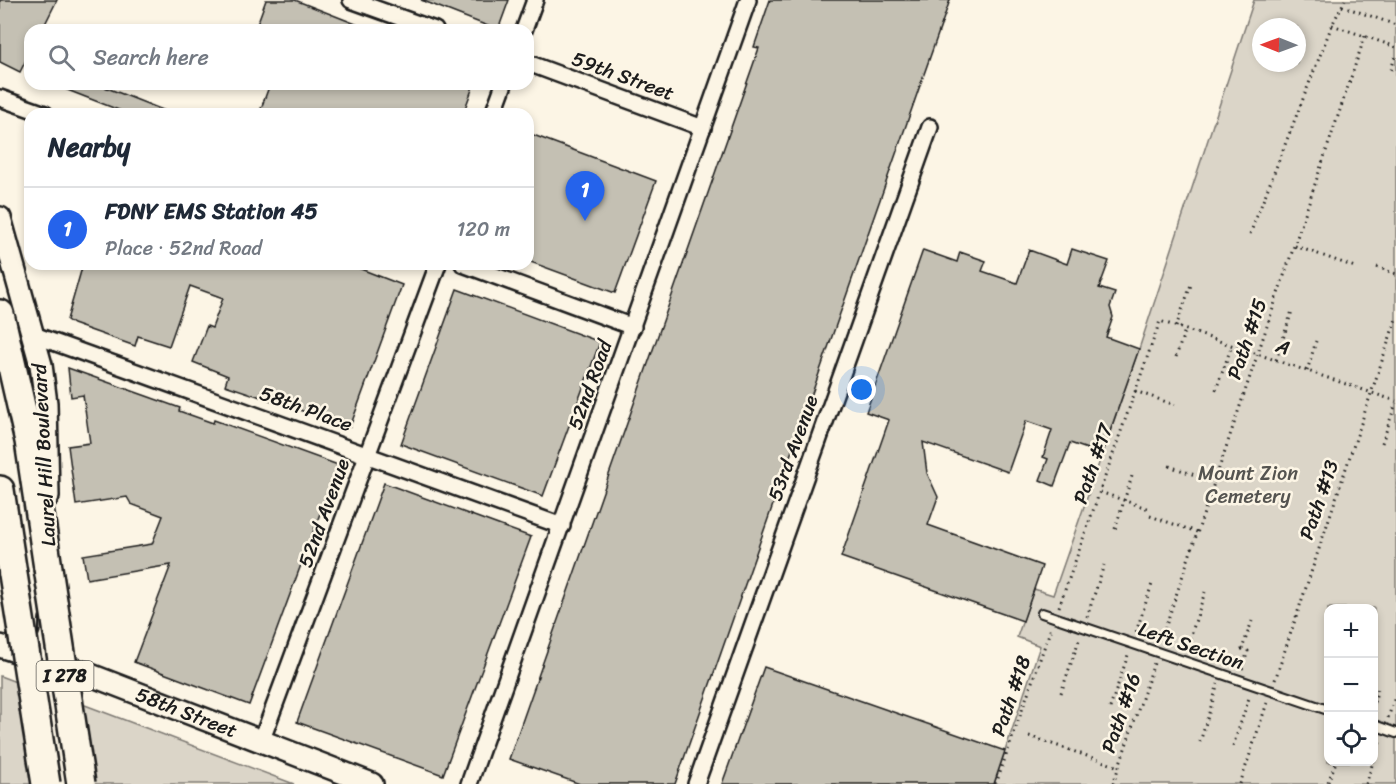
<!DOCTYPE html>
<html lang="en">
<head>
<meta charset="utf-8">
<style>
  :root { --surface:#fff; --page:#f6f6f7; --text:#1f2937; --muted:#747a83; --line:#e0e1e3; --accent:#2563eb }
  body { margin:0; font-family:Sriracha,sans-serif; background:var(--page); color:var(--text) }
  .controls { position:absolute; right:18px; bottom:18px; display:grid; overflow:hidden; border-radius:12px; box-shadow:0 3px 9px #0003 }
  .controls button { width:54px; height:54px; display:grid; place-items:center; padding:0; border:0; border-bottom:2px solid var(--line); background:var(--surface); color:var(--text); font:30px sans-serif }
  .compass { position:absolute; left:1252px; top:18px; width:54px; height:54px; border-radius:50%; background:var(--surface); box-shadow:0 3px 9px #0003; rotate:271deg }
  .you { position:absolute; left:862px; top:390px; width:21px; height:21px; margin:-15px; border:4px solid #fff; border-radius:50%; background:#1a73e8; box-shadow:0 0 0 9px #1a73e833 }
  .badge { display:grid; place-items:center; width:39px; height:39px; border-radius:50%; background:var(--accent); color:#fff; font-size:20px; font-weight:700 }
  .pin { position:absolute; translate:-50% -50px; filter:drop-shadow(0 2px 3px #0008) }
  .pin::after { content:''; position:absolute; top:32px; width:21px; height:18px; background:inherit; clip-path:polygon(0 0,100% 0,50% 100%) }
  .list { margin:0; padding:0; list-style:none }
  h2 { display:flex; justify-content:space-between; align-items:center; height:78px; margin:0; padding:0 24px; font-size:26px }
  h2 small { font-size:20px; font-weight:400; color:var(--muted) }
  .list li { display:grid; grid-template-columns:39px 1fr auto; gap:18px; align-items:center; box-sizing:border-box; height:84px; padding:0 24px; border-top:2px solid var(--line) }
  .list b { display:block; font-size:22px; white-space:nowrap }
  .list p { margin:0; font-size:20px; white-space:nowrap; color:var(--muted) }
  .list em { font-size:20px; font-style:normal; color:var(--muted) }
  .icon { flex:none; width:33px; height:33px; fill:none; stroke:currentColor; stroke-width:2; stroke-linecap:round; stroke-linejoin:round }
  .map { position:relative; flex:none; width:1396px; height:784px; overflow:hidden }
  .search { position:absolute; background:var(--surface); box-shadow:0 3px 9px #0003; left:24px; top:24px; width:510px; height:66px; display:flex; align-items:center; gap:15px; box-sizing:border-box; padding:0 21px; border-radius:18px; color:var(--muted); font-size:22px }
  .panel { position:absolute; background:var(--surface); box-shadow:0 3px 9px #0003; left:24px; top:108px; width:510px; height:162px; border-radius:18px }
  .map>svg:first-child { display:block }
  .green { fill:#dbd5c8; stroke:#7c7872; stroke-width:1.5; fill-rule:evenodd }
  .building { fill:#c4c0b3; stroke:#1c1c1c; stroke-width:1.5 }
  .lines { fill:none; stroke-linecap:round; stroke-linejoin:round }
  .lane-casing { stroke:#1c1c1c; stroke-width:12 }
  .street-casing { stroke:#1c1c1c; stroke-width:20 }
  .secondary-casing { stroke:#1c1c1c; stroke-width:26 }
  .highway-casing { stroke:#1c1c1c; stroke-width:32 }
  .path { stroke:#1c1c1c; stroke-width:3; stroke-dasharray:1.5 4.5; stroke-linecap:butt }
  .lane { stroke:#fcf5e5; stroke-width:8 }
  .street { stroke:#fcf5e5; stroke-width:15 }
  .secondary { stroke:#fcf5e5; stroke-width:21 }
  .highway { stroke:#fcf5e5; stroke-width:27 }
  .highway-bridge-casing { stroke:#1c1c1c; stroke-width:32; stroke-linecap:butt }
  .highway-bridge { stroke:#fcf5e5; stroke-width:27 }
  .labels { text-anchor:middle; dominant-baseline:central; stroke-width:5; stroke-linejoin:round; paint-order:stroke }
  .shield { fill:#fcf5e5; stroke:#5f5d58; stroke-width:1.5 }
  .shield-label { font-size:18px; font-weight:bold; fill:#1c1c1c }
  .street-label { font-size:20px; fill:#1c1c1c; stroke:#fcf5e5 }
  .park-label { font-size:20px; fill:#555450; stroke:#fcf5e5 }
</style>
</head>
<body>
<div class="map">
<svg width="1396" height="784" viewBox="0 0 1396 784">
  <rect width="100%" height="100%" fill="#fcf5e5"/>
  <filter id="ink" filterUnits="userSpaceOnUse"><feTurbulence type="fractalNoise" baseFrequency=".0167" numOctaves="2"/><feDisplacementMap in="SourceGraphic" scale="12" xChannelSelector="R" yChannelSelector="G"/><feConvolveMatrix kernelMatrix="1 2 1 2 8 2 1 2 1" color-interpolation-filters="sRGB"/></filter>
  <g filter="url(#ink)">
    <g class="green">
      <path d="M1254 0H1396V784H994L1040 646 1017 637 1034 589 1053 595 1139 349ZM1261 27H1297V63H1261ZM1328 608H1374V762H1328Z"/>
      <polygon points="0,676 16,682 32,784 0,784"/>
      <polygon points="77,702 294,784 90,784"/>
    </g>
    <g class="building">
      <polygon points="0,0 57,0 42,30 30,30 30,52 20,72 0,62"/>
      <polygon points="266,0 295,0 371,30 255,30"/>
      <polygon points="421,0 509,0 498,30"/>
      <polygon points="770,0 950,0 675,784 580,784 509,759 759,48 754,47"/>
      <polygon points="52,84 97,84 173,114 129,114"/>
      <polygon points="270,84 474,84 463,114 259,114"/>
      <polygon points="528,133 656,181 615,293 528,261"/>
      <polygon points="1072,249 1109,261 1099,288 1115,293 1110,307 1113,317 1106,337 1139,349 1102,454 1070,443 1054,486 1040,480 1048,459 1043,457 1052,430 1026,421 1008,472 923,442 927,473 938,497 928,525 1042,566 1023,621 841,557 889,420 866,412 923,250 957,262 960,252 986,261 982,271 1017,283 1029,250 1067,264"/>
      <polygon points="83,264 348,264 402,285 350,427 225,385 228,376 193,362 207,326 212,328 223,298 190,286 169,346 138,336 135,346 73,324 67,320"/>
      <polygon points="457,289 600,342 543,496 401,444"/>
      <polygon points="68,368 180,408 179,411 213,423 214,420 338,465 249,705 134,662 171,565 87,579 83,555 152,544 163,516 131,504 127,497 76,505 68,446 90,443 83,395 71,397"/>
      <polygon points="384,483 531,537 443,775 297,722"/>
      <polygon points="764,667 1005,751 994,784 722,784"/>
    </g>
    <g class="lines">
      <g class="lane-casing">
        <g id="lane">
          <polyline points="1042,613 1328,710"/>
          <polyline points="1374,725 1396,733"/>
        </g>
      </g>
      <g class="street-casing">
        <g id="street">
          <polyline points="351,0 435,30"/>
          <polyline points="524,30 535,0"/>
          <polyline points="528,63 703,128"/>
          <polyline points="0,98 45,114"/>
          <polyline points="493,114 504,84"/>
          <polyline points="463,264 633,327"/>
          <polyline points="34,335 562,526"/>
          <polyline points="261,742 438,264"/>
          <polyline points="469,784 748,0"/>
          <polyline points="696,784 930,127"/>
        </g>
      </g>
      <g class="secondary-casing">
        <g id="secondary">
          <polyline points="0,218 41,365 46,403 48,496"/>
          <path id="s1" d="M0 646 88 674 372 784"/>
          <polyline points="35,650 42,660 61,784"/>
          <polyline points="42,660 51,634 51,620"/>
        </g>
      </g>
      <g class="highway-casing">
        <g id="highway">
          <polyline points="0,314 29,441 48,568"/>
          <polyline points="0,490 13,574"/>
        </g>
      </g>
      <g class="path">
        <polyline points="1342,6 1396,25"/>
        <polyline points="1332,25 1396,47"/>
        <polyline points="1391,70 1396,53"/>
        <polyline points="1250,234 1332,25 1345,0"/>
        <polyline points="1295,246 1355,267"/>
        <polyline points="1377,267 1396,274"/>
        <polyline points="1176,327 1192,282"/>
        <polyline points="1176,357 1185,330"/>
        <polyline points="1276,360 1292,311"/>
        <polyline points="1307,371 1316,341"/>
        <polyline points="1216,390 1232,345"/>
        <polyline points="1135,391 1175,405"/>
        <polyline points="1382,443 1396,403"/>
        <polyline points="1169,466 1215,482"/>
        <polyline points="1100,492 1149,509"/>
        <polyline points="1150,516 1197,532"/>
        <polyline points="1115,529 1132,476"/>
        <polyline points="1059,607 1160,321 1396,401"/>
        <polyline points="1087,617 1104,565"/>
        <polyline points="1136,632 1153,581"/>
        <polyline points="1161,640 1365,36"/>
        <polyline points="1186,650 1205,592"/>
        <polyline points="1242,669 1248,651 1242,649 1252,621"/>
        <polyline points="1275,680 1396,319"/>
        <polyline points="1061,693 1080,637"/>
        <polyline points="1374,702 1379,685"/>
        <polyline points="1110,708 1128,655"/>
        <polyline points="1388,718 1396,694"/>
        <polyline points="1029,736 1119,767"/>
        <polyline points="1200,742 1218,684"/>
        <polyline points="1233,746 1250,695"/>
        <polyline points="1374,761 1381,739"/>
        <polyline points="1328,782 1336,762"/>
        <polyline points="996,784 1051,628"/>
        <polyline points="1113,784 1154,663"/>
        <polyline points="1240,784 1267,703"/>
        <polyline points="1366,784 1373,762"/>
      </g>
      <use href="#lane" class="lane"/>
      <use href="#street" class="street"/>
      <use href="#secondary" class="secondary"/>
      <use href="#highway" class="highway"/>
      <g class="highway-bridge-casing">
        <g id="highway-bridge">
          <polyline points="48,568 81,784"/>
          <polyline points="13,574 46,784"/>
        </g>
      </g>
      <use href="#highway-bridge" class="highway-bridge"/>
    </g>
  </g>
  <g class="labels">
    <rect class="shield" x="36.5" y="661" width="57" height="30" rx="4.5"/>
    <g class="shield-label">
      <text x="65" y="676">I 278</text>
    </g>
    <g class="street-label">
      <text transform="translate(623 76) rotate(20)">59th Street</text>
      <text transform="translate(1247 339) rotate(-71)">Path #15</text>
      <text transform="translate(1283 347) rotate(19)">A</text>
      <text transform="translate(590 385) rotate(-70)">52nd Road</text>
      <text transform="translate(306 409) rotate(20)">58th Place</text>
      <text transform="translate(793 448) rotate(-70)">53rd Avenue</text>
      <text transform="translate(44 455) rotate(-93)">Laurel Hill Boulevard</text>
      <text transform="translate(1093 464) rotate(-71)">Path #17</text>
      <text transform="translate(1319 500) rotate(-71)">Path #13</text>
      <text transform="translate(324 513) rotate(-70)">52nd Avenue</text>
      <text transform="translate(1191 646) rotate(19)">Left Section</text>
      <text transform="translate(1011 696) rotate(-71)">Path #18</text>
      <text stroke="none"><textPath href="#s1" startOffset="198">58th Street</textPath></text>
      <text transform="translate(1121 713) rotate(-71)">Path #16</text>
    </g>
    <g class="park-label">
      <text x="1248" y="473">Mount Zion<tspan x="1248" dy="23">Cemetery</tspan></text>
    </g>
  </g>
</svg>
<div class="controls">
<button>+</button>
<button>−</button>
<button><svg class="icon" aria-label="locate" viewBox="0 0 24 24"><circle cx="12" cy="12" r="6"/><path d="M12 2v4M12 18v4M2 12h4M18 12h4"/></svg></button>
</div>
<svg class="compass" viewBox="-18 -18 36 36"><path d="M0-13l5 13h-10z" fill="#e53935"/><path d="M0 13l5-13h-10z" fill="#747a83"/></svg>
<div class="you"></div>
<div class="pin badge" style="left:585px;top:221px">1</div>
<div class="search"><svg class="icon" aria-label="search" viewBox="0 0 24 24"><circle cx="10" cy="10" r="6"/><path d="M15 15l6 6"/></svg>Search here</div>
<section class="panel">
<h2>Nearby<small></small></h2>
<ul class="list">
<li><span class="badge">1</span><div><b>FDNY EMS Station 45</b><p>Place · 52nd Road</p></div><em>120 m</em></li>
</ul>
</section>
</div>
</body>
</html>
